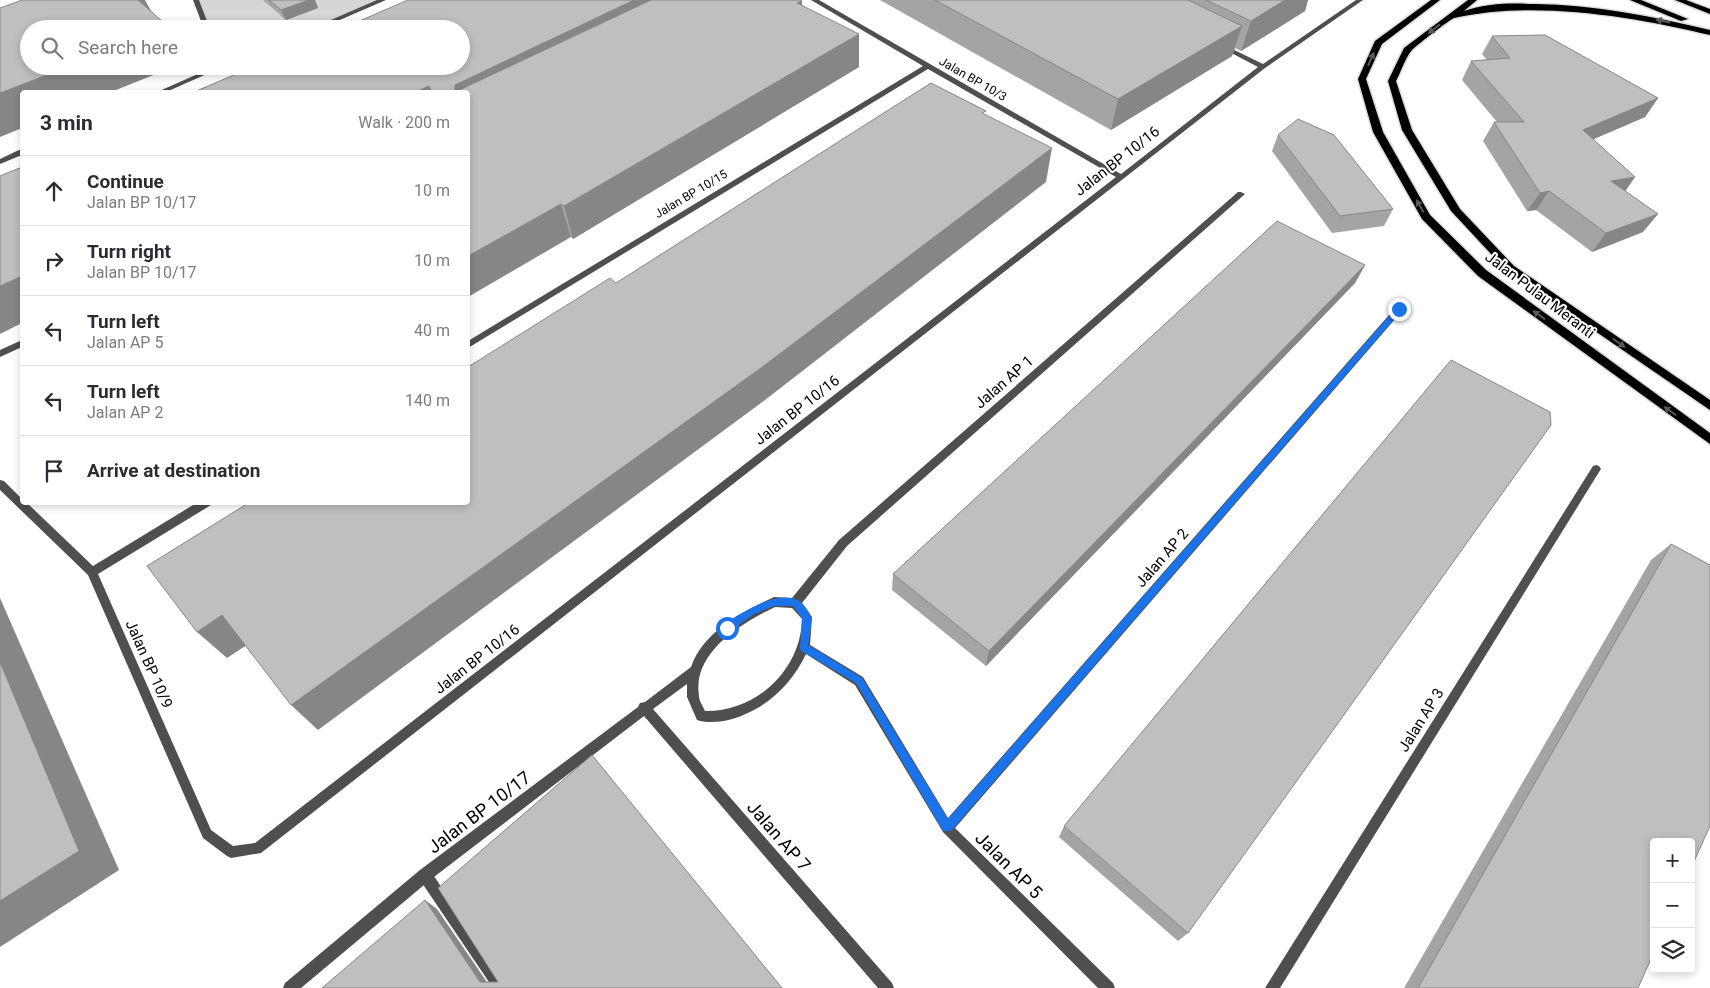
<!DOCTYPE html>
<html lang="en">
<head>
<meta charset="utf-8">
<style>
  :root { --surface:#fff; --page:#f2f2f3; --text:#2b2b33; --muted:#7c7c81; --line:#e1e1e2 }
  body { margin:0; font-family:Roboto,sans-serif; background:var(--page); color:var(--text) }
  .controls { position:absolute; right:15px; bottom:15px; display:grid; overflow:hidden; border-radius:5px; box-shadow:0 2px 8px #0003 }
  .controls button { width:45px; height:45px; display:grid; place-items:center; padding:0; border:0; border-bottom:1px solid var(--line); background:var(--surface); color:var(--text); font:25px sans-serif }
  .stop { position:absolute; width:15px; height:15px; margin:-11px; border:4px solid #1a73e8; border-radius:50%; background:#fff }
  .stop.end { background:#1a73e8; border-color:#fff; box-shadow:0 1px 5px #0008 }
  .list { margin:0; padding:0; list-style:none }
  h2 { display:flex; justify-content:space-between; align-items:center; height:65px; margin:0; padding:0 20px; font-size:21px }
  h2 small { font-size:16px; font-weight:400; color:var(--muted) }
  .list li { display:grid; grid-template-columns:32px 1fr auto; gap:15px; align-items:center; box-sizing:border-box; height:70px; padding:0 20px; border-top:1px solid var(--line) }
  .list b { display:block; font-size:19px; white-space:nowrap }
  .list p { margin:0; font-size:16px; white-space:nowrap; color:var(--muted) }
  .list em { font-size:16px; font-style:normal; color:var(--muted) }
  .icon { flex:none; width:28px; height:28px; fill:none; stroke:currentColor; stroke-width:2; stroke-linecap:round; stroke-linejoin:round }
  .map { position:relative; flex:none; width:1710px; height:988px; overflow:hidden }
  .search { position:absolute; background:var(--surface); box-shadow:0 2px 8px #0003; left:20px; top:20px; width:450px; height:55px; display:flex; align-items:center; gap:12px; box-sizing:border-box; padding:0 18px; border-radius:28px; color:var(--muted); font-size:19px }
  .panel { position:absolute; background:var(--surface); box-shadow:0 2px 8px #0003; left:20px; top:90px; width:450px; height:415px; border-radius:5px }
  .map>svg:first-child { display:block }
  .green { fill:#d6d6d6 }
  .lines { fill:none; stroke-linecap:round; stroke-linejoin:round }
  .primary-casing { stroke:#dbdbdb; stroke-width:3 }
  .service { fill:#4f4f4f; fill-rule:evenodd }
  .minor { fill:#4f4f4f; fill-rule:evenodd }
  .primary { fill:#000; fill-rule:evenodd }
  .wall { fill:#a4a4a4 }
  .shaded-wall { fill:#868686 }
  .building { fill:#bfbfbf; stroke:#868686 }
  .oneway { fill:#595959 }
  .route { fill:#1a73e8 }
  .labels { text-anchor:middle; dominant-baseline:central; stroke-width:4; stroke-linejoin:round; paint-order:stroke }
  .far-street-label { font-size:12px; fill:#000; stroke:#fff }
  .street-label { font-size:15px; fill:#000; stroke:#fff }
  .near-street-label { font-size:18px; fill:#000; stroke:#fff }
</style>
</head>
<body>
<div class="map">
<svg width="1710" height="988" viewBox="0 0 1710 988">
  <rect width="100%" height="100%" fill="#fff"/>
  <polygon class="green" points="197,0 383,0 313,29 207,29"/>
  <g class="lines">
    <g class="primary-casing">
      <g id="primary">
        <polygon points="1431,0 1440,0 1382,44 1366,79 1383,132 1430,215 1486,270 1710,433 1710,444 1478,276 1422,219 1373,132 1358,79 1375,41"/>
        <path d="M1468 0H1477L1464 11C1488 3 1510 3 1536 4 1595 5 1652 16 1710 30V35C1632 16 1532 0 1454 18 1449 20 1417 45 1412 50 1405 58 1401 72 1396 81L1412 130 1460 209 1514 266 1710 400V410L1506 270 1451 211 1402 130 1388 81 1404 48Z"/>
        <polygon points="1630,0 1641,0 1688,19 1681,21"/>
        <polygon points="1675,0 1686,0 1710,9 1710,14"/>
      </g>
    </g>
    <polygon class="service" points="425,869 430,870 508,988 493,988 420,880 419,875 420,870"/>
    <g class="minor">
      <polygon points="193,0 199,0 210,29 204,29"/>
      <polygon points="377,0 386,0 319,29 310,29"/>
      <polygon points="811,0 819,0 1121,174 1258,67 1220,47 1220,45 1224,45 1263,64 1356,0 1363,0 1265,68 261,853 231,858 227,856 203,838 88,575 0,490 0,480 4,481 22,499 22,502 26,502 93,566 198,502 212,502 211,505 98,574 211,830 233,846 255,843 1116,177 928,69 468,348 468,341 923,66"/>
      <polygon points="216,66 225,66 166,92 157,92"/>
      <polygon points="19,150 22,150 22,155 0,164 0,159"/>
      <path d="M1238 192H1241L1245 194 847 546 802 603 812 617 810 645 863 677 948 818 1396 307H1402L1403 309 1402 311 955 828 1113 983 1115 988H1098L943 832 855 685 806 654C790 688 761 713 724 721 715 722 705 723 697 720L687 697V684L653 709 892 983 894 988H878L644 716 430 880 301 988H283L285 983 420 870 638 707 640 703 645 702 691 667C703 633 739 613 770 599L774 597 792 598 839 540ZM775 607 792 608 802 619C801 670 756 712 705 711 703 706 699 701 699 696 692 652 742 623 775 607Z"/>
      <polygon points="22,340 22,347 0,357 0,350"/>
      <polygon points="1596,465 1599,466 1601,469 1599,472 1280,988 1265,988 1593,466"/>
    </g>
    <use href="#primary" class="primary"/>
  </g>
  <g class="wall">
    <polygon points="263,0 315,0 318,8 286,20"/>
    <polygon points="880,0 1308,0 1305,11 1241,51 1235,48 1232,56 1111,130"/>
    <polygon points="802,1 802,6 859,67 573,239 571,237 468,92 194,92"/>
    <polygon points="1492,36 1658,98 1645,117 1593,139 1625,191 1643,232 1592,252 1536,210 1527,211 1483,141 1494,122 1497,122 1462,80 1471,61 1487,60 1482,54"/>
    <polygon points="1278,135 1393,209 1384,226 1332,233 1272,151"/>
    <polygon points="1365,265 1355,283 986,666 892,590 893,574"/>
    <polygon points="1671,544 1638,988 1404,988 1651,560"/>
    <polygon points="1064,826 1188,933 1178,941 1059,837"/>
  </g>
  <g class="shaded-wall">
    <polygon points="134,0 145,0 158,23"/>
    <polygon points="309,0 315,0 318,8 286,20 281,10"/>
    <polygon points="634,0 707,0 455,92 455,85"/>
    <polygon points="1285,0 1308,0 1305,11 1241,51 1251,21"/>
    <polygon points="802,1 803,34 797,3"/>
    <polygon points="1242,26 1232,56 1111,130 1118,99"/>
    <polygon points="859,34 859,67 573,239 564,206"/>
    <polygon points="70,66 176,66 111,92 22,92 22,128 0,137 0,93"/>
    <polygon points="429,86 431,92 416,92"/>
    <polygon points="1658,98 1645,117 1571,149 1583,130"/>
    <polygon points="1052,148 1046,182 765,400 318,730 291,705"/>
    <polygon points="1635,177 1622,196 1611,181"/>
    <polygon points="1549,191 1536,210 1527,211 1540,193"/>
    <polygon points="561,204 571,237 468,297 468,256"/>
    <polygon points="1658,214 1643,232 1592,252 1606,233"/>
    <polygon points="1365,265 1355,283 986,666 989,651"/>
    <polygon points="22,276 22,323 0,334 0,286"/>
    <polygon points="0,598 119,870 0,947"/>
    <polygon points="222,615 250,643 227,658 197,632"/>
    <polygon points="425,900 437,909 491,988 480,982"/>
  </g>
  <g class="building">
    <polygon points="22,0 138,0 170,28 168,29 29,29 29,66 70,66 0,93 0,8"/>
    <polygon points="269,0 309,0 281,10"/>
    <polygon points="408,0 634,0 455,85 455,92 432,92 429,86 416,92 194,92 255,66 461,66 461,29 341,29"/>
    <polygon points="651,0 800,0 802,1 797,3 859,34 564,206 561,204 468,256 468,92 455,92"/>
    <polygon points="935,0 1188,0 1242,26 1118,99"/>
    <polygon points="1206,0 1285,0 1251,21"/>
    <polygon points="1545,35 1658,98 1583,130 1635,177 1611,181 1658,214 1606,233 1549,191 1540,193 1494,122 1524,122 1471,61 1510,58 1492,36"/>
    <polygon points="931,83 986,111 982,113 1052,148 761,368 291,705 222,615 197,632 147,566 250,502 468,502 468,367 610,278 616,283"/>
    <polygon points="1298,119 1334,135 1393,209 1340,216 1278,135"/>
    <polygon points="22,167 22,276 0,286 0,176"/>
    <polygon points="1277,221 1365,265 989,651 893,574"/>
    <polygon points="1451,360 1550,412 1551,425 1188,933 1064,826"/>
    <polygon points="1671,544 1710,565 1710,826 1691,868 1691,842 1654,842 1654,952 1638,988 1418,988"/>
    <polygon points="0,662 79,851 0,901"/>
    <polygon points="592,755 782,988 322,988 425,900 480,982 498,982 438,888"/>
  </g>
  <defs><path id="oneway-solid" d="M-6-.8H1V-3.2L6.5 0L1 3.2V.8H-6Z" transform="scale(1.25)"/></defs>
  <g class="oneway">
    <use href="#oneway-solid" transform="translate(1663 21) rotate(-169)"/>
    <use href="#oneway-solid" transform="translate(1434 29) rotate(142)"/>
    <use href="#oneway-solid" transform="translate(1371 59) rotate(-66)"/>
    <use href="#oneway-solid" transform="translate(1420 206) rotate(-120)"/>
    <use href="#oneway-solid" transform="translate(1539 315) rotate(-144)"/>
    <use href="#oneway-solid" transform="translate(1619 343) rotate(35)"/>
    <use href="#oneway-solid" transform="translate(1670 411) rotate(-145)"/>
  </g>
  <path class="route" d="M1397 307 1403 309 951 831H943L856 683 800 650 802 618 793 606H774L754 614 730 631H723V625C741 613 789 581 806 608 808 611 811 615 811 618 812 627 809 637 808 645L862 678 948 819Z"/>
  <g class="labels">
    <g class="far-street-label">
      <text transform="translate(973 79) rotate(30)">Jalan BP 10/3</text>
      <text transform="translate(691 194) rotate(-31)">Jalan BP 10/15</text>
    </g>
    <g class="street-label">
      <text transform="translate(1117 161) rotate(-38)">Jalan BP 10/16</text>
      <text transform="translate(1540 295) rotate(37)">Jalan Pulau Meranti</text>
      <text transform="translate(1004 382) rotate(-41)">Jalan AP 1</text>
      <text transform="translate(797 410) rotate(-38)">Jalan BP 10/16</text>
      <text transform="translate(1162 558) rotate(-49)">Jalan AP 2</text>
      <text transform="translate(477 659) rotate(-38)">Jalan BP 10/16</text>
      <text transform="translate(149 664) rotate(66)">Jalan BP 10/9</text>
      <text transform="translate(1421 720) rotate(-58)">Jalan AP 3</text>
    </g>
    <g class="near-street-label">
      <text transform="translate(479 812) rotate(-37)">Jalan BP 10/17</text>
      <text transform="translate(779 836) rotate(49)">Jalan AP 7</text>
      <text transform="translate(1009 865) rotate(45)">Jalan AP 5</text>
    </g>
  </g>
</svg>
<div class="controls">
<button>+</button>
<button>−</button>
<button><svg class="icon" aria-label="layers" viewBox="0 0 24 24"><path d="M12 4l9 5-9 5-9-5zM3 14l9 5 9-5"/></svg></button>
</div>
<div class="stop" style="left:727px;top:628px"></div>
<div class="stop end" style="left:1399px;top:309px"></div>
<div class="search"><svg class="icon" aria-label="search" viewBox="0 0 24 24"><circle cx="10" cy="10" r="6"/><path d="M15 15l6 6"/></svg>Search here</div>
<section class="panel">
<h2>3 min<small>Walk · 200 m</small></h2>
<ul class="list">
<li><svg class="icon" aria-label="ahead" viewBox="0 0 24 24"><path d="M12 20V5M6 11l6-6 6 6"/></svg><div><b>Continue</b><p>Jalan BP 10/17</p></div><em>10 m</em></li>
<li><svg class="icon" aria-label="right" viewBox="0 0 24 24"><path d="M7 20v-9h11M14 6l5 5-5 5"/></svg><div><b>Turn right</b><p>Jalan BP 10/17</p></div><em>10 m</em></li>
<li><svg class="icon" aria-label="left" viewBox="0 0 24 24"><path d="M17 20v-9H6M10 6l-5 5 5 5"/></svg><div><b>Turn left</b><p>Jalan AP 5</p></div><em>40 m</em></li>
<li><svg class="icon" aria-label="left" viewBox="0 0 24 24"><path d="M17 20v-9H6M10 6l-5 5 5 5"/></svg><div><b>Turn left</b><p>Jalan AP 2</p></div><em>140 m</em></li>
<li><svg class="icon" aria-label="arrive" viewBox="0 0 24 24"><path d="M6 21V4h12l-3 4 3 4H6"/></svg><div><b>Arrive at destination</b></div></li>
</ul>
</section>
</div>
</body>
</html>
